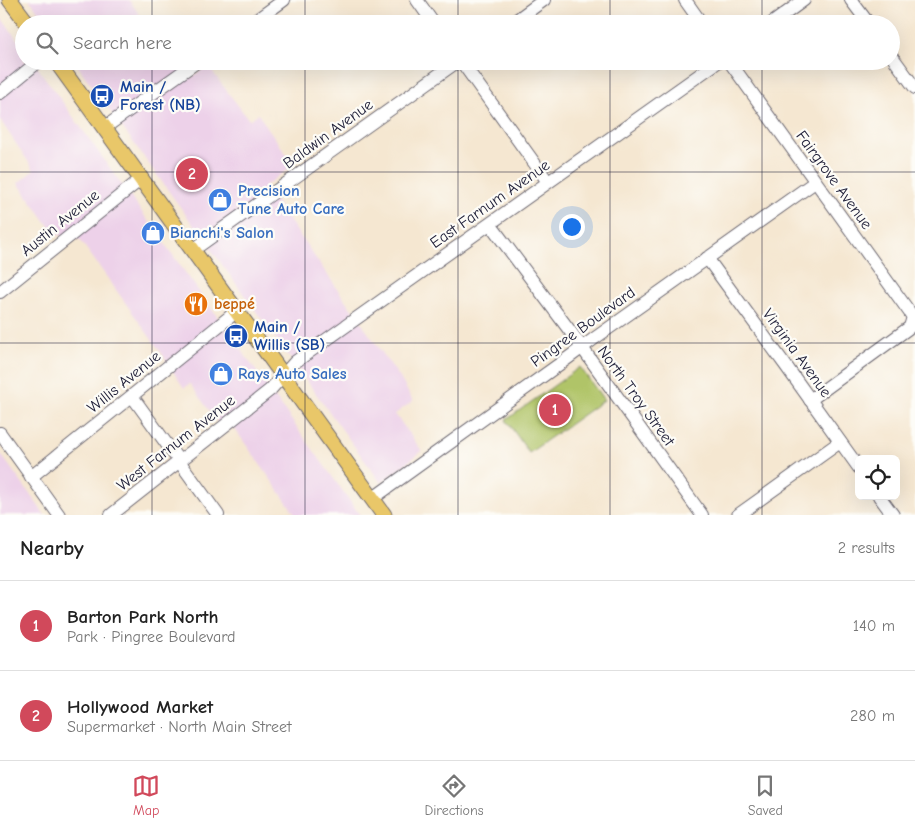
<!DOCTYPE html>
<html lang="en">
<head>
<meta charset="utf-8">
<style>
  :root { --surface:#fff; --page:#f6f6f6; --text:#222; --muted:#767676; --line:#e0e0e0; --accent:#d1495b }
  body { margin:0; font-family:"Comic Neue",sans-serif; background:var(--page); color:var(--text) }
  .controls { position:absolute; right:15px; bottom:15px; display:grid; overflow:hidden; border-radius:8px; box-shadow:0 5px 20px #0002 }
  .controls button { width:45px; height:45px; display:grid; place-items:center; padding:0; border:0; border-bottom:1px solid var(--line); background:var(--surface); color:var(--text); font:25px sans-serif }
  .you { position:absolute; left:571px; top:226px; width:18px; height:18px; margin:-12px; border:4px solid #fff; border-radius:50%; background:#1a73e8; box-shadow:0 0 0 8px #1a73e833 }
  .badge { display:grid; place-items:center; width:32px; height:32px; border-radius:50%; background:var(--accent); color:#fff; font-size:16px; font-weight:700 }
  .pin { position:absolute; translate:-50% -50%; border:2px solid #fff; box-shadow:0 1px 5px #0006 }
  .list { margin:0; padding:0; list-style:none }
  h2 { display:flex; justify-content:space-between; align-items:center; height:65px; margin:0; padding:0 20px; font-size:21px }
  h2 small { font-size:16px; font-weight:400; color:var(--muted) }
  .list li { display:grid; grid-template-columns:32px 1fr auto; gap:15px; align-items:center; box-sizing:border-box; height:90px; padding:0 20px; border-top:1px solid var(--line) }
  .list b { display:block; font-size:19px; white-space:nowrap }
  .list p { margin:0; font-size:16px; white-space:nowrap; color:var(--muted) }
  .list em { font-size:16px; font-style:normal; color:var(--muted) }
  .icon { flex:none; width:28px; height:28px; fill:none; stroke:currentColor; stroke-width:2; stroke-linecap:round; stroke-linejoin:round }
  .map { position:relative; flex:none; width:915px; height:515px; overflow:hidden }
  .search { position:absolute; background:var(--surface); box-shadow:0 5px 20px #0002; left:15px; right:15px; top:15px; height:55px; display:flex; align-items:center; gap:12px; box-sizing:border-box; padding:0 18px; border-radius:28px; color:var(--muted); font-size:19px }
  .sheet { height:245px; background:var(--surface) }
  nav { display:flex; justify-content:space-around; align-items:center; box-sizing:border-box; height:70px; border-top:1px solid var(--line); background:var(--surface); font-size:14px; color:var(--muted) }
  nav a { display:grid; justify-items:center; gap:2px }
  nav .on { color:var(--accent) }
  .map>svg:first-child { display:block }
  .built { fill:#edd1e9 }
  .green { fill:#b0c468; stroke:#697352 }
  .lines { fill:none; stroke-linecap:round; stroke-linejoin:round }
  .minor-casing { stroke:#6c6770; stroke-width:14 }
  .major-casing { stroke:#6c6770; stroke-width:17 }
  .minor { stroke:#fff; stroke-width:12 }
  .major { stroke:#e9c769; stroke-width:15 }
  .grid { fill:none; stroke:#22223b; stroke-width:1; stroke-opacity:0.55 }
  .labels { text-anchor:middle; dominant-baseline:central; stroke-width:4.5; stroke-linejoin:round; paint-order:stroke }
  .transit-label { font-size:16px; font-weight:bold; fill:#164399; stroke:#fdfcf7; text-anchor:start }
  .street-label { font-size:16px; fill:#22223b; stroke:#fdfcf7 }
  .shop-label { font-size:16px; font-weight:bold; fill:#366cbe; stroke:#fdfcf7; text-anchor:start }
  .food-label { font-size:16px; font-weight:bold; fill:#c56008; stroke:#fdfcf7; text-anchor:start }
</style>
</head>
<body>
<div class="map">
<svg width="915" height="515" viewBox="0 0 915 515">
  <rect width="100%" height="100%" fill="#fdfcf7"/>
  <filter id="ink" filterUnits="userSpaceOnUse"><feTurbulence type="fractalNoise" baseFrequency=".02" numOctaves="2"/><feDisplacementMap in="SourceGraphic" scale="10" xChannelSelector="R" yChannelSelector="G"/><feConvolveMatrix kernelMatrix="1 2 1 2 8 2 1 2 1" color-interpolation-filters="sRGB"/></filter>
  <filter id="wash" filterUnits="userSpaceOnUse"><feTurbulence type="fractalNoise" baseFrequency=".0096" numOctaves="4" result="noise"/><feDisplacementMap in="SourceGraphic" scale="20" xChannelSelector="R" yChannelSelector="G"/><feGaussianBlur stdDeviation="1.12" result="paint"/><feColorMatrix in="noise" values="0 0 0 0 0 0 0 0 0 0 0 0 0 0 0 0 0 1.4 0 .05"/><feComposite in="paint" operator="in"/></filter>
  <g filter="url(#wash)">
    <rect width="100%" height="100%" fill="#f5e7d1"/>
    <g class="built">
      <polygon points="30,0 129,0 146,24 47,24"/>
      <polygon points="0,16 24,49 24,61 33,61 360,515 296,515 232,425 224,431 190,384 184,388 176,376 163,355 80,240 56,234 49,226 18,183 34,170 0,120"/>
      <polygon points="74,61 173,61 189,79 208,66 249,120 258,114 294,165 265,186 400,378 413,401 395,414 422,451 381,483"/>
      <polygon points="0,453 45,515 0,515"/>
    </g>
    <polygon class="green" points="580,367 604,400 529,453 506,420"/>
  </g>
  <g filter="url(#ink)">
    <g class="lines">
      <g class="minor-casing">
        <g id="minor">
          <polyline points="417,0 434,24"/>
          <polyline points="685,0 702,24"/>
          <polyline points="851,0 869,24"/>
          <polyline points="251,24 284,0"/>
          <polyline points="511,24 544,0"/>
          <polyline points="771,24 804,0"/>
          <polyline points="891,55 915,88"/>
          <polyline points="461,61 548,182"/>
          <polyline points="729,61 913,317"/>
          <polyline points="0,93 39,61"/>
          <polyline points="104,128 198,61"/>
          <polyline points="490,224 573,335 702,515"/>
          <polyline points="193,250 458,61"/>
          <polyline points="707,258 786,366 859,468"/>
          <polyline points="0,292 141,179"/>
          <polyline points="132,396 218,515"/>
          <polyline points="810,400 910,327 913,317 915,315"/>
          <polyline points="0,433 59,515"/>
          <polyline points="31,477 237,311"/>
          <polyline points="879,496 893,515"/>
          <polyline points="372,499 568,358 595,338 815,182"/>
          <polyline points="111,515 270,390 295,362 719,61"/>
          <polyline points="738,515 840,442"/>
        </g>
      </g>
      <g class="major-casing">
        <g id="major">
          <polyline points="10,0 28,24"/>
          <polyline points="56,61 384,515"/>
        </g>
      </g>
      <use href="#minor" class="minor"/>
      <use href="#major" class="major"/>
    </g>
  </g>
  <path class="grid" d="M152 0V24M305 0V24M458 0V24M610 0V24M762 0V24M152 61V515M305 61V515M458 61V515M610 61V515M762 61V515M0 172H915M0 343H915"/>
  <defs>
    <g id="bus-disc" transform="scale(1.25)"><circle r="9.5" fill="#1a4fb4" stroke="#fdfcf7"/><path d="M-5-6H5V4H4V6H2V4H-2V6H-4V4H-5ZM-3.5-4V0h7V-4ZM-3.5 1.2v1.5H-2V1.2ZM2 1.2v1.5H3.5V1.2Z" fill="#fff"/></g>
    <g id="shop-disc" transform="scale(1.25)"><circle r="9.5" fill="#3f7fe0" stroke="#fdfcf7"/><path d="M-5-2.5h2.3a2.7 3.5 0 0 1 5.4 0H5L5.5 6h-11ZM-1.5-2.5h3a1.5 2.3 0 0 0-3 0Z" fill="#fff"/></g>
    <g id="restaurant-disc" transform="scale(1.25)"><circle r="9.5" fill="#e8710a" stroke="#fdfcf7"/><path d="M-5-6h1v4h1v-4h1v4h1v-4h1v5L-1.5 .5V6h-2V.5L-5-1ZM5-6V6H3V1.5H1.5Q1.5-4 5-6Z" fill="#fff"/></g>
  </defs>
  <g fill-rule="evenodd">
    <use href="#bus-disc" x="102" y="96"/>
    <use href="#shop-disc" x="220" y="200"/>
    <use href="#shop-disc" x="153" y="233"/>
    <use href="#restaurant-disc" x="196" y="304"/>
    <use href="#bus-disc" x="236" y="336"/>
    <use href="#shop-disc" x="221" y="374"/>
  </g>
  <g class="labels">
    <g class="transit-label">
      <text x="120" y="87">Main /<tspan x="120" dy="18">Forest (NB)</tspan></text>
      <text x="254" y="327">Main /<tspan x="254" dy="18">Willis (SB)</tspan></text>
    </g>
    <g class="street-label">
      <text transform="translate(328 134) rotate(-36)">Baldwin Avenue</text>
      <text transform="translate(834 180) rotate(54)">Fairgrove Avenue</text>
      <text transform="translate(490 204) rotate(-35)">East Farnum Avenue</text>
      <text transform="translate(60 223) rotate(-39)">Austin Avenue</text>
      <text transform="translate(583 327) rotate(-36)">Pingree Boulevard</text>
      <text transform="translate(797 353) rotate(54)">Virginia Avenue</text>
      <text transform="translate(124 382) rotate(-39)">Willis Avenue</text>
      <text transform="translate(636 396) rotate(54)">North Troy Street</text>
      <text transform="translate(176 443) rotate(-38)">West Farnum Avenue</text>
    </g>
    <g class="shop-label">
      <text x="238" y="191">Precision<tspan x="238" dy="18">Tune Auto Care</tspan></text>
      <text x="170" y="233">Bianchi's Salon</text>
      <text x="238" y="374">Rays Auto Sales</text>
    </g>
    <g class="food-label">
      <text x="214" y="304">beppé</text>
    </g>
  </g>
</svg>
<div class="controls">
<button><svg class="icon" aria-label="locate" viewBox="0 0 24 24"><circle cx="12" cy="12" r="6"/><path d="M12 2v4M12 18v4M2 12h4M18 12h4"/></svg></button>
</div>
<div class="you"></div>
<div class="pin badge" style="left:555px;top:410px">1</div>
<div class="pin badge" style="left:192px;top:174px">2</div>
<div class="search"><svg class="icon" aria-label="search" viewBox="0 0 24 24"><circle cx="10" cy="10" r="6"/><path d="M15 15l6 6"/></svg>Search here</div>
</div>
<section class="sheet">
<h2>Nearby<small>2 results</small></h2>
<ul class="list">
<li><span class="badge">1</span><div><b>Barton Park North</b><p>Park · Pingree Boulevard</p></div><em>140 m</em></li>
<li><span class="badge">2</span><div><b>Hollywood Market</b><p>Supermarket · North Main Street</p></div><em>280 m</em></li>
</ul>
</section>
<nav>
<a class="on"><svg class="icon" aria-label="map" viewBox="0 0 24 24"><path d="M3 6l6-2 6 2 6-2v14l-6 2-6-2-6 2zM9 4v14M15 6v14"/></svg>Map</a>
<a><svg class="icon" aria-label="directions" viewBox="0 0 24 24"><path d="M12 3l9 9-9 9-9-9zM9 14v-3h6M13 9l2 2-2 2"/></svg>Directions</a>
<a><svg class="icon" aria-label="saved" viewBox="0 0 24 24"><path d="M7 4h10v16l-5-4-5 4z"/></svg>Saved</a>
</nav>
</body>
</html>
